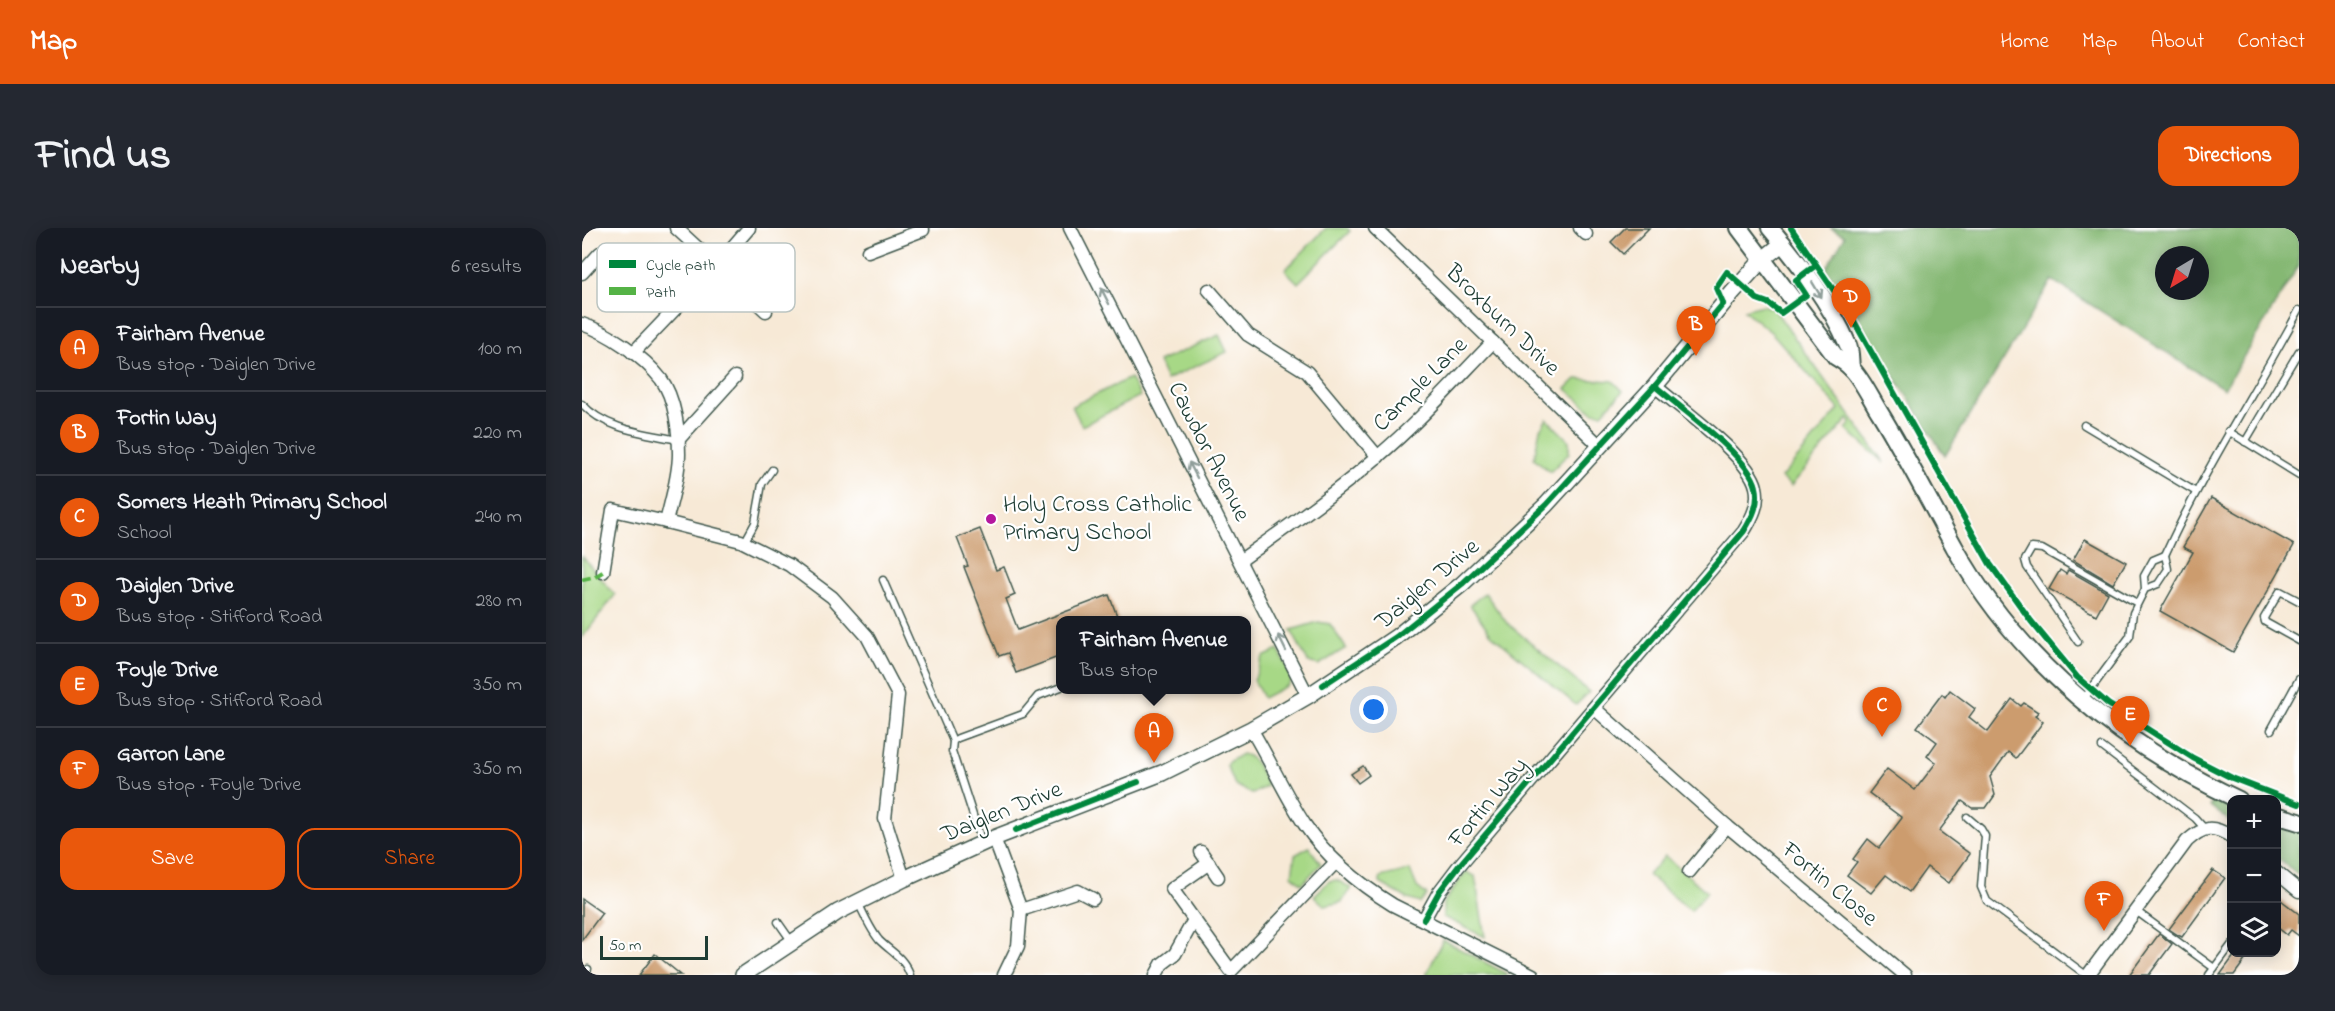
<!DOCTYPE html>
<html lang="en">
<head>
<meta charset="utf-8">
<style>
  :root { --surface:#171b24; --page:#242831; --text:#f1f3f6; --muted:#9ea1a6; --line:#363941; --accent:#ea580c }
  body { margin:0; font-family:"Indie Flower",sans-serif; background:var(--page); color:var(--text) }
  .controls { position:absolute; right:18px; bottom:18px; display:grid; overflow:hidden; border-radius:12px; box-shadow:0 3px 15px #0003 }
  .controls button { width:54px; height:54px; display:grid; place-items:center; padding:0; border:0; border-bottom:2px solid var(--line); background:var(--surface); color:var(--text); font:30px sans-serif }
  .compass { position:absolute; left:1573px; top:18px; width:54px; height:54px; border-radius:50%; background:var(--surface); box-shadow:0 3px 15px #0003; rotate:218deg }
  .scale { position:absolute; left:18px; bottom:15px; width:108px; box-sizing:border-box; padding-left:6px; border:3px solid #1f3d34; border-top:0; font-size:16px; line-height:21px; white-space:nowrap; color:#1f3d34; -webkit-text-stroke:4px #fff; paint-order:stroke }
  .you { position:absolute; left:792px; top:482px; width:21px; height:21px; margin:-15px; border:4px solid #fff; border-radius:50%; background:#1a73e8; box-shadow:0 0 0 9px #1a73e833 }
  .badge { display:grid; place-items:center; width:39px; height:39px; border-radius:50%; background:var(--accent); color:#fff; font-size:20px; font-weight:700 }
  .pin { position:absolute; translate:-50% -50px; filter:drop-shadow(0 2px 3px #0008) }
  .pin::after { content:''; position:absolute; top:32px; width:21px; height:18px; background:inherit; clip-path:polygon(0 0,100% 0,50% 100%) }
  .popup { position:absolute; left:474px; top:388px; width:195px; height:78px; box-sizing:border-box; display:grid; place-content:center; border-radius:12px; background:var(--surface); filter:drop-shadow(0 2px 4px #0005); font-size:20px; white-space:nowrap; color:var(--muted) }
  .popup b { font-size:22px; color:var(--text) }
  .popup::after { content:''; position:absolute; left:50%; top:100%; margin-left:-12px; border:12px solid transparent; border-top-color:var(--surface) }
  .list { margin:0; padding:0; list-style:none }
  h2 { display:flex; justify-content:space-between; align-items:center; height:78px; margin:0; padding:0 24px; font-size:26px }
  h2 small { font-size:20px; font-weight:400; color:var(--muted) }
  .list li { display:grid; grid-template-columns:39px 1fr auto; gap:18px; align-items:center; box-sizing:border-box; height:84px; padding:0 24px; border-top:2px solid var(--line) }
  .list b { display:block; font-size:22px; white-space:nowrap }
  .list p { margin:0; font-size:20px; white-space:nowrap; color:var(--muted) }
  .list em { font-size:20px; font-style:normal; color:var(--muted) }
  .actions { display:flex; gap:12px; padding:18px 24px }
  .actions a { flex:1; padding:14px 0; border:2px solid var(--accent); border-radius:18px; text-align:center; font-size:21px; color:var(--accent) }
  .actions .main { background:var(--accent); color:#fff }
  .icon { flex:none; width:33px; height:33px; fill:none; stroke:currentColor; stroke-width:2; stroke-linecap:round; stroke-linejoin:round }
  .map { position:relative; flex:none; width:1717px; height:747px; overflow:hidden; border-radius:18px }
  header { display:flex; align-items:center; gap:36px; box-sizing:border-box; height:84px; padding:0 30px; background:var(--accent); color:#fff }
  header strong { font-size:28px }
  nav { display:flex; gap:33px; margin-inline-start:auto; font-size:21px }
  .intro { display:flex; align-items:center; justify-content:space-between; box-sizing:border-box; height:144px; padding:0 36px }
  h1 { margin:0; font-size:42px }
  .button { padding:15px 27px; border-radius:18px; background:var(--accent); color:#fff; font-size:21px; font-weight:700 }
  main { display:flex; gap:36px; padding:0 36px }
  aside { flex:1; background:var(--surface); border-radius:18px; box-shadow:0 3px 15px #0003 }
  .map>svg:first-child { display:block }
  .green { fill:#a7d886; stroke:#638a5d; stroke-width:1.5 }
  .forest { fill:#85b873; stroke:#527a54; stroke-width:1.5; fill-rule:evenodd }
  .building { fill:#cc9c6e }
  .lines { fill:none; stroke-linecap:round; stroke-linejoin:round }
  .service-casing { stroke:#3f574c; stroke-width:9 }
  .minor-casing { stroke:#3f574c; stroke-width:15 }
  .tertiary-casing { stroke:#3f574c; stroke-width:18 }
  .secondary-casing { stroke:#3f574c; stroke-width:20 }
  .service { stroke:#fff; stroke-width:6 }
  .minor { stroke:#fff; stroke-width:12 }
  .tertiary { stroke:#fff; stroke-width:15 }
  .secondary { stroke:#fff; stroke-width:16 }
  .quiet { stroke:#55b346; stroke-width:4.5; stroke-dasharray:9 4.5; stroke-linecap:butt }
  .cycleway-casing { stroke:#fff; stroke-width:10 }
  .cycleway { stroke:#00873e; stroke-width:6 }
  .oneway { stroke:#8f9e9a }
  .poi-dot { fill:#b5179e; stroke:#fff; stroke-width:2 }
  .labels { text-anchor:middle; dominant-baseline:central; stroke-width:4.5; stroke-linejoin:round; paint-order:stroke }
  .street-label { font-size:24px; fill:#1f3d34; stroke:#fff }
  .poi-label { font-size:24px; fill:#1f3d34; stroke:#fff; text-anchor:start }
  .key { fill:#fff; stroke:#bcc5c2; stroke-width:1.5 }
  .key-label { font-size:16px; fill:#1f3d34 }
</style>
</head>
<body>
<header>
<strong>Map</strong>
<nav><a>Home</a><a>Map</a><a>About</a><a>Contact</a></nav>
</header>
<div class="intro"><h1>Find us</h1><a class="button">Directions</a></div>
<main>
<aside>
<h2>Nearby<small>6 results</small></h2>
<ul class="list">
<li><span class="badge">A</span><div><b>Fairham Avenue</b><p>Bus stop · Daiglen Drive</p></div><em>100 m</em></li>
<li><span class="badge">B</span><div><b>Fortin Way</b><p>Bus stop · Daiglen Drive</p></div><em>220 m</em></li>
<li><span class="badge">C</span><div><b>Somers Heath Primary School</b><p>School</p></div><em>240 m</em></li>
<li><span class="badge">D</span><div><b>Daiglen Drive</b><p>Bus stop · Stifford Road</p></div><em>280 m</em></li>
<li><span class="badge">E</span><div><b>Foyle Drive</b><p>Bus stop · Stifford Road</p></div><em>350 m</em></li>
<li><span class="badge">F</span><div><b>Garron Lane</b><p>Bus stop · Foyle Drive</p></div><em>350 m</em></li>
</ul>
<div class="actions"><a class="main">Save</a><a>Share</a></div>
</aside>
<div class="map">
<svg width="1717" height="747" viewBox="0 0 1717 747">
  <rect width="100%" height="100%" fill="#fff"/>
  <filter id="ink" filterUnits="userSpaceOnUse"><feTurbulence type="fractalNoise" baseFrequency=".0167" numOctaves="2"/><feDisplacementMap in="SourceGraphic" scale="12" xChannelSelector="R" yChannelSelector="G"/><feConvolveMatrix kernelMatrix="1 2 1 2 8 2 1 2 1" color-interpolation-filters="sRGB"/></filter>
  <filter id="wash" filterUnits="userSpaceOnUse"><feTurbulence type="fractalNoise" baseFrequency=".008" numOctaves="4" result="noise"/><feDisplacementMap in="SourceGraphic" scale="24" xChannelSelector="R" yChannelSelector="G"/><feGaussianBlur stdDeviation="1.35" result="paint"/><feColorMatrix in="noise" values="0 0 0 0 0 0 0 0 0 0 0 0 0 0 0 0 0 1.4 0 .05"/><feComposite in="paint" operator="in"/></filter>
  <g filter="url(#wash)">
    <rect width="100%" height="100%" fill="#f7e9d6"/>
    <g class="green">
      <polygon points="744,0 765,0 768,3 716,55 703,42"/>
      <polygon points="1180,77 1192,81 1302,235 1264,201 1269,195 1266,191 1209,258 1199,250 1257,181 1190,105 1162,82"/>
      <polygon points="637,107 645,124 584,152 576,134"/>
      <polygon points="548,150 558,168 500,198 490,178"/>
      <polygon points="994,151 1031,153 1041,163 1020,185 1011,184 984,161"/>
      <polygon points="965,191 987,213 987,225 968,244 952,230 958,201"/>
      <polygon points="0,328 33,367 0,410"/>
      <polygon points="903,365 924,394 1007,464 994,477 909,406 888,377"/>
      <polygon points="736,394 748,396 764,420 737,437 726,434 709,402"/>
      <polygon points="696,422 711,448 706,457 681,470 672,452 681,429"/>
      <path d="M660 526C674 528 679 546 685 558L671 566 653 557 645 538 646 534Z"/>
      <polygon points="727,619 739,636 720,656 710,647 713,627"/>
      <polygon points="1083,628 1125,664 1109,683 1066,647"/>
      <polygon points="828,642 835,659 845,667 838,675 826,671 798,655 798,649"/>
      <polygon points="884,644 893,648 903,709 861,689 861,675"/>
      <polygon points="755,652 769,660 760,674 743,678 732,668 747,653"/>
      <polygon points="861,712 927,747 844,747"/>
    </g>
    <g class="forest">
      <path d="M1248 0H1717V37L1642 161 1470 52 1363 228 1244 41 1263 8ZM1582 27H1618V63H1582Z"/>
      <polygon points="1633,570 1649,578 1649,594 1628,578"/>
      <polygon points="1694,596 1717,603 1717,647 1695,630"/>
    </g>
    <g id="blocks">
      <g class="building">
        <polygon points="1043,0 1067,0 1041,26 1029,14"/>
        <polygon points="1629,270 1712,317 1651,424 1578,383 1611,324 1601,319"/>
        <polygon points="398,301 414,342 422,339 433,367 424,371 436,402 527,367 537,393 479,393 479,428 434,445 426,425 417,428 382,339 386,338 375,310"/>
        <polygon points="1503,311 1544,334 1531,356 1491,332"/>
        <polygon points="1478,342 1484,346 1486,342 1526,365 1514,387 1467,361"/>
        <polygon points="1368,462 1393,481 1387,489 1406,504 1430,471 1439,478 1442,475 1456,484 1453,488 1461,494 1434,530 1426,524 1408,549 1413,567 1404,580 1390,580 1380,573 1357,603 1388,626 1367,655 1345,639 1327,664 1304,647 1289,665 1265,647 1275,634 1271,631 1286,611 1297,620 1320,590 1287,565 1305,541 1333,562 1354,535 1345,528 1355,514 1335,499 1360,466 1363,469"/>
        <polygon points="781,538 787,547 776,555 769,546"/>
        <polygon points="1631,642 1643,650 1600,709 1596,707 1587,701"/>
        <polygon points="1695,669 1717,686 1717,708 1709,702 1705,707 1695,699 1698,694 1695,691"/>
        <polygon points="0,671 20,685 0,712"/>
        <polygon points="1577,706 1590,716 1578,732 1567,747 1547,747"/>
        <polygon points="1655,724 1669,724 1652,747 1638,747"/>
        <polygon points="73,726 99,747 57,747"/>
      </g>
    </g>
  </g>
  <g filter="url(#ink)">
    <use href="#blocks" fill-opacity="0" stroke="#3f574c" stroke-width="1.5"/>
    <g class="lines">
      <g class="service-casing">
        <g id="service">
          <path d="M0 176C24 202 63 205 96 212"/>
          <polyline points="1502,197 1614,264"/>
          <polyline points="1646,203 1717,247"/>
          <polyline points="1663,214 1717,123"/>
          <polyline points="162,315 173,295 180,256 190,242"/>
          <path d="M1583 327C1622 242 1673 164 1717 82"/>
          <polyline points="301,352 371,513"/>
          <polyline points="1717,373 1698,363 1682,390 1683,394 1717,413"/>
          <polyline points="1496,414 1445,339 1443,332 1450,320 1460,321 1555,375"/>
          <polyline points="1501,472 1548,408 1551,385 1563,361 1562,348 1571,332 1583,327 1586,341 1576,356 1563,361"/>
          <polyline points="1689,502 1717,451"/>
          <polyline points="1520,519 1613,590 1623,601"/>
          <polyline points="1385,589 1399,601 1403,608 1399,659 1405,673 1504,747"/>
          <polyline points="400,615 370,523 371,513 376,510 441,486 456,468 479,459"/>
          <path d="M276 674C282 687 288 701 297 712 310 725 321 728 328 747"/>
          <polyline points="1554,683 1632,740"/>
          <polyline points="196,694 210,714"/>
          <polyline points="1,747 6,741"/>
          <polyline points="1627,747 1650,716"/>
        </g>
      </g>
      <g class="minor-casing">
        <g id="minor">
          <polyline points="94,0 184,83"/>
          <polyline points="488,0 726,468"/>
          <polyline points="793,0 1017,217"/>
          <polyline points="998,0 1004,6"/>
          <polyline points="286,23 341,2"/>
          <polyline points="0,45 18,25"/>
          <polyline points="627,62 666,107 725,144 796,229"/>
          <path d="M0 96C27 105 61 128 79 151 93 170 97 203 97 226 97 248 89 273 84 294L159 313 207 337 250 369 285 408 316 467 303 591 322 651"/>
          <polyline points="51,125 136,36 167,0"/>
          <polyline points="96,212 153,149"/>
          <path d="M659 332C705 299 751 267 794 230 836 195 873 153 911 114"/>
          <polyline points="21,344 31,282 84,294"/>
          <polyline points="1012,480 1145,598 1323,747"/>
          <path d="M669 501C688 532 703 567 723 597 746 631 777 656 811 677L951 747"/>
          <polyline points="412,610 439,682 496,663 511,671"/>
          <polyline points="619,624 636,649"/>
          <polyline points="627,635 590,661 649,743 754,634"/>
          <polyline points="1107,644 1145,598"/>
          <polyline points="1694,644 1717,663"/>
          <path d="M842 691 857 664 876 639 1162 303C1170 290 1178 275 1174 259 1167 228 1098 180 1073 158"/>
          <polyline points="422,747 436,718 439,682"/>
          <polyline points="574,747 580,736 593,726 612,692"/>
          <path d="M1506 747 1605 613C1622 598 1630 597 1650 609"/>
        </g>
      </g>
      <g class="tertiary-casing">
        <polyline id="tertiary" points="161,747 256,684 322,651 412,610 580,545 669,501 726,468 814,409 880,356 964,277 1073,158 1151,64 1181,31 1201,15"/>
      </g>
      <g class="secondary-casing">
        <g id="secondary">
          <path d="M1157 0 1254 129C1259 132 1265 136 1269 140 1280 151 1289 171 1298 185 1325 229 1348 275 1373 320 1436 433 1541 518 1657 572"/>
          <path d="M1188 0C1218 36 1248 74 1266 117 1269 124 1268 133 1269 140"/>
          <polyline points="1694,587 1717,594"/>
        </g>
      </g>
      <use href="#service" class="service"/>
      <use href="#minor" class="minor"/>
      <use href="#tertiary" class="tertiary"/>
      <use href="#secondary" class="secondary"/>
      <polyline class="quiet" points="0,352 13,349 21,344"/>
      <g class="cycleway-casing">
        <g id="cycleway">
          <polyline points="1209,0 1268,86 1408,336 1449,393 1495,449 1526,476 1611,530 1650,550 1717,576"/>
          <polyline points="1141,76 1134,60 1145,44 1175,71 1186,75 1199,85 1224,67 1214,52 1234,37"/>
          <polyline points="741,457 814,409 880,356 964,277 1073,158 1141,76"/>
          <polyline points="434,602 556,554"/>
          <path d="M842 691 857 664 876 639 1162 303C1170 290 1178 275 1174 259 1167 228 1098 180 1073 158"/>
        </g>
      </g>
      <use href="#cycleway" class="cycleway"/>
    </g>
    <defs><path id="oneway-shaft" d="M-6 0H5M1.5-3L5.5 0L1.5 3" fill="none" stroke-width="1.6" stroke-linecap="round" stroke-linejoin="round" transform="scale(1.5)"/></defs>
    <g class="oneway">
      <use href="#oneway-shaft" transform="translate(1235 62) rotate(59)"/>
      <use href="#oneway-shaft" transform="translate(523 68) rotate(-117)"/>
      <use href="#oneway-shaft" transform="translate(611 242) rotate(-117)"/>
      <use href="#oneway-shaft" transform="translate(700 415) rotate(-116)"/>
    </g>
  </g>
  <circle class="poi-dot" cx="409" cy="291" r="6"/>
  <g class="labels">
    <g class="street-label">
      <text transform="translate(920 93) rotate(44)">Broxburn Drive</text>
      <text transform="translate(839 157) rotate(-45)">Cample Lane</text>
      <text transform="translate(626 224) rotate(63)">Cawdor Avenue</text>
      <text transform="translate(846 357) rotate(-40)">Daiglen Drive</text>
      <text transform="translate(907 575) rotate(-50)">Fortin Way</text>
      <text transform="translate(420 585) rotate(-22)">Daiglen Drive</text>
      <text transform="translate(1247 657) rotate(40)">Fortin Close</text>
    </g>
    <g class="poi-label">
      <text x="421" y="277">Holy Cross Catholic<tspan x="421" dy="28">Primary School</tspan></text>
    </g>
  </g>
  <rect x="15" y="15" width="198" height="69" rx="9" class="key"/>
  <rect x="27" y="32" width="27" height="8" fill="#00873e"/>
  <rect x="27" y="59" width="27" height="8" fill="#55b346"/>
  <g class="key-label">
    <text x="64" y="42">Cycle path</text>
    <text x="64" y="69">Path</text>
  </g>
</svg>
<div class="controls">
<button>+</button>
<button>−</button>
<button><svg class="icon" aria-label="layers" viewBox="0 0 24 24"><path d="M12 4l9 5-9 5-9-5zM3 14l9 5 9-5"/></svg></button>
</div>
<svg class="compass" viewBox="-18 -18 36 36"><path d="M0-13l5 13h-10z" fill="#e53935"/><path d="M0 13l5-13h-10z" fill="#9ea1a6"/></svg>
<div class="scale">50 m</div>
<div class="you"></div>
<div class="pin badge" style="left:572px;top:535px">A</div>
<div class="popup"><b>Fairham Avenue</b>Bus stop</div>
<div class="pin badge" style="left:1114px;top:128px">B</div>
<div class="pin badge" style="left:1300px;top:509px">C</div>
<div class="pin badge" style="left:1269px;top:100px">D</div>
<div class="pin badge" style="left:1548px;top:518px">E</div>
<div class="pin badge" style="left:1522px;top:703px">F</div>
</div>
</main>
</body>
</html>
